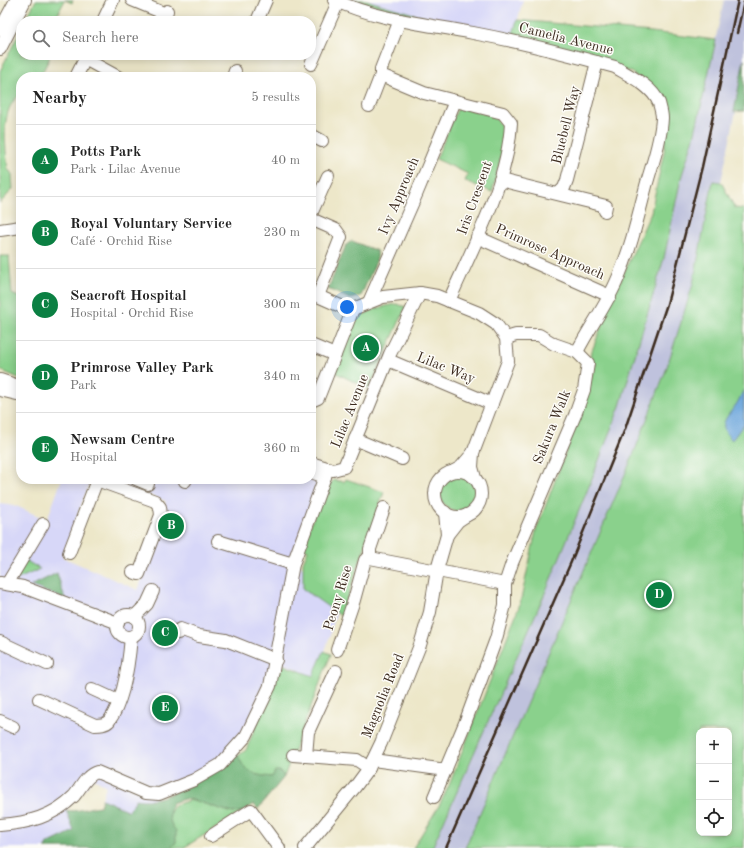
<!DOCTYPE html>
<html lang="en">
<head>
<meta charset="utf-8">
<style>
  :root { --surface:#fff; --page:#f6f6f6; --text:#222; --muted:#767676; --line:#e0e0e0; --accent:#0b8043 }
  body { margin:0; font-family:"Old Standard TT",serif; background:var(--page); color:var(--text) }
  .controls { position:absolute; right:12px; bottom:12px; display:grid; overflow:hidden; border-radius:8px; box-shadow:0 2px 10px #0003 }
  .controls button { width:36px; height:36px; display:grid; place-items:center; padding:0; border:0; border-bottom:1px solid var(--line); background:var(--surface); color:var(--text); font:20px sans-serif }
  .you { position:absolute; left:347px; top:307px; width:14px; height:14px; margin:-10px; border:3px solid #fff; border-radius:50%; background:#1a73e8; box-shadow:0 0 0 6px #1a73e833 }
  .badge { display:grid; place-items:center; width:26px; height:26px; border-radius:50%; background:var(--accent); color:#fff; font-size:13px; font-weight:700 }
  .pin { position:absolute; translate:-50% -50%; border:2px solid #fff; box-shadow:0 1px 4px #0006 }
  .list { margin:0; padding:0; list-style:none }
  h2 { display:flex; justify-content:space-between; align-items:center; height:52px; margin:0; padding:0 16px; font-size:17px }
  h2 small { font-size:13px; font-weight:400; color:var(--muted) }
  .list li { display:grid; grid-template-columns:26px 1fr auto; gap:12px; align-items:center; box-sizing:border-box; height:72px; padding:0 16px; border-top:1px solid var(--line) }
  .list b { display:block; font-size:15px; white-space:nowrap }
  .list p { margin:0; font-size:13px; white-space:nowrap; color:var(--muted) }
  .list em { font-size:13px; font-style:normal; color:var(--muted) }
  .icon { flex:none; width:22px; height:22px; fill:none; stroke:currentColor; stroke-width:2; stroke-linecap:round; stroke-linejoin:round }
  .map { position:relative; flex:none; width:744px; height:848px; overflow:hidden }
  .search { position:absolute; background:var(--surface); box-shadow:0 2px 10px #0003; left:16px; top:16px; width:300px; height:44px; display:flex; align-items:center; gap:10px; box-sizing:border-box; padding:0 14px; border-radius:16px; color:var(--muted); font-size:15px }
  .panel { position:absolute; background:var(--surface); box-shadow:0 2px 10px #0003; left:16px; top:72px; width:300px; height:412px; border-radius:16px }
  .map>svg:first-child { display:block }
  .built { fill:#d7d7f8 }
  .industrial { fill:#bfc2dd }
  .green { fill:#8ad18c; stroke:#627e55; fill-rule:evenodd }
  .forest { fill:#6fb378; stroke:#556e4b }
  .water { fill:#6ca6dc; stroke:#54687d }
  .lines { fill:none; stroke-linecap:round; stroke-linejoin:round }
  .minor-casing { stroke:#796c5a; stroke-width:14 }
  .minor { stroke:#fff; stroke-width:12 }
  .rail { stroke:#3b2a1e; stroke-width:2.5 }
  .labels { text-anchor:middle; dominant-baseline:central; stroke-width:3; stroke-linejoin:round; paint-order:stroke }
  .street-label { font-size:14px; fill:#3b2a1e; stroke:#fdfcf7 }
</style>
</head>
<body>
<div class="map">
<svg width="744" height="848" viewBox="0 0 744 848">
  <rect width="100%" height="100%" fill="#fdfcf7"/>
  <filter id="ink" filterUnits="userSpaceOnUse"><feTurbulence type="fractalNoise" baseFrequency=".025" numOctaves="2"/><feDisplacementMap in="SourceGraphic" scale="8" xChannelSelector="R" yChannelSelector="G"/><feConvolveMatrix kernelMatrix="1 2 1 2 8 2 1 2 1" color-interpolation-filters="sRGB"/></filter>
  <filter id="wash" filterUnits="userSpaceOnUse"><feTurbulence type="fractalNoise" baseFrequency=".012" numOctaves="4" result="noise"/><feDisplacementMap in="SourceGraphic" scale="16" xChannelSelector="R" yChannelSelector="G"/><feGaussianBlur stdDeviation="0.9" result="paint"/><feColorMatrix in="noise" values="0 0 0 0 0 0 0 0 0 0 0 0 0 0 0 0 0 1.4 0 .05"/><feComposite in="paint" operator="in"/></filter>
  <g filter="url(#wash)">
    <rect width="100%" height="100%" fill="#ede7c9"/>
    <g class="built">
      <polygon points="366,0 523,0 514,34 431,19"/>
      <polygon points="311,470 323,475 292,558 339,604 317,678 281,662 237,754 129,812 102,799 106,786 94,779 66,810 74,831 47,844 45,848 0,848 0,504 16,506 47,520 62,479 77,479 89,484 62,557 138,590 169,510 164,508 166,501 124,487 127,479 311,479"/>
    </g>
    <polygon class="industrial" points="724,0 744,0 744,73 721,182 713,181 693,284 666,370 632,458 465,848 432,848 545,593 589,486 620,406 664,258 681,178 694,137"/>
    <g class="green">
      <polygon points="36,0 73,0 72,3 65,0 54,21 25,21"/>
      <polygon points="354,0 366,0 431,19 513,34 517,20 652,32 716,40 694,137 681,178 664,258 620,406 589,486 545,593 432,848 413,848 440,804 450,783 520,604 536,531 580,414 595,365 590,356 610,304 651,212 664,152 668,114 651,88 631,72"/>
      <path d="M21 29V55H45L50 57 40 77H21V94C0 107 5 143 8 169L12 174 13 189 0 203V71Z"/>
      <path d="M461 108C484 113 500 112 506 138L492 192 465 181 468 174 436 159 457 110Z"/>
      <path d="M713 181 721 182 735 208 744 209V848H465L632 458 666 370 693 284ZM699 731H729V833H699Z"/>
      <polygon points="0,256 9,256 12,294 21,298 21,379 0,370"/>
      <path d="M397 304 406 307 369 389 334 372C350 330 347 312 397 304Z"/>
      <circle cx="458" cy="493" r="18"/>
      <polygon points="346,479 384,492 341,616 303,589 303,562 308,550 302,547 324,490 334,480 344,482"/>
      <polygon points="25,560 40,569 16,580"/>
      <path d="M324 651 331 654 284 777 280 771 272 777C253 775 245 774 238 756L246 750 281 664 313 676Z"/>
      <path d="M193 800 233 813 244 811 183 848H171L176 842C168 817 162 805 193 800Z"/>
    </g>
    <g class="forest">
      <polygon points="744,60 744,111 734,112 734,111"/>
      <polygon points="352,241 377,251 377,259 361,296 350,299 328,289 346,245"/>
      <polygon points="57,573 65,599 31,586"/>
      <path d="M238 755C245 773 253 775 272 777L275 771H280L284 777 258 809 253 804 244 811 233 813 193 800 184 799 172 803C168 815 168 821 176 831V842L171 848H45L47 844 74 831 66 810C76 813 88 807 100 806L102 799 129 811 136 799C165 806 214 771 238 755Z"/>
    </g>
    <path class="water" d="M744 389V424L732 440C717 425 725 420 735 406 739 401 741 395 744 389Z"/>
  </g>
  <g filter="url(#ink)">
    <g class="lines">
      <g class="minor-casing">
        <g id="minor">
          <polyline points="132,0 166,14 167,11"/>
          <path d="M334 0C377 20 427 24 473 33 521 42 568 54 615 67 630 76 652 86 659 103 660 107 662 113 662 118 661 141 652 164 646 186 638 217 631 248 618 278 607 305 590 326 577 352"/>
          <path d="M400 20 381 69V75L424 93 503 113 511 123C508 183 473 246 449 301"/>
          <polyline points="103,21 113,0"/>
          <polyline points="257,21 266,0"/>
          <polyline points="0,30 16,0"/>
          <polyline points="0,49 25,0"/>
          <polyline points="85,59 118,77"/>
          <polyline points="311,64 338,2"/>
          <polyline points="76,77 87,55"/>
          <polyline points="233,77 235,71"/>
          <polyline points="369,106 381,75"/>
          <polyline points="311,135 322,141"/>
          <polyline points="500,180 606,206 605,211"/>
          <polyline points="559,193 564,188 567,180 597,62"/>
          <polyline points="311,214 328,176"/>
          <polyline points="311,219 336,230 341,237 318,296"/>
          <polyline points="0,230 21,227"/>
          <polyline points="477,237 610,296"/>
          <polyline points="311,293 345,308 353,309 383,297 420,293 437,296 479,313 496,324 506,338 508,361 473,453"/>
          <polyline points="369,302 416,195 455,101"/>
          <polyline points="311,345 335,355"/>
          <polyline points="388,360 492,404"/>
          <polyline points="0,380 21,387"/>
          <polyline points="0,390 21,395"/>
          <polyline points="311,401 318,398 320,393 353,309"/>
          <polyline points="355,439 402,459"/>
          <polyline points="311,463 333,470 344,467 390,354 420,293"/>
          <polyline points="454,471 461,467 473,453 472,467 475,478"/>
          <circle cx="458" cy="494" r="23"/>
          <polyline points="311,472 325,477"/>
          <polyline points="94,479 155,501 160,507 161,515 139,574 133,572"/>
          <polyline points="136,479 148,484"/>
          <polyline points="185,481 186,479"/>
          <polyline points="445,512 447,535 458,521 467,515"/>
          <polyline points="218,541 293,564"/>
          <polyline points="69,553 97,480"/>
          <polyline points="370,558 370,549 384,508"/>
          <polyline points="0,583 23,587 118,623"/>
          <polyline points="7,584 43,524"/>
          <circle cx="128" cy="626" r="11"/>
          <polyline points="134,617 147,604 153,591"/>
          <polyline points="165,628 178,633 180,629 199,636 226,640 276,660"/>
          <polyline points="0,642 47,664"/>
          <polyline points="337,650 354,600 365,560 370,558 505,584"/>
          <polyline points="92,689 118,701"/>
          <path d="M39 699 95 725C100 725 105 725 109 721 124 701 129 661 131 637"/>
          <polyline points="0,721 13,727"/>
          <polyline points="293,755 357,760 369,768"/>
          <polyline points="306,756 308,732 336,671"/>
          <polyline points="373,760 446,770"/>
          <polyline points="434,797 465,723 496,639 505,605 505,584 512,563 575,415 584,390 588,363 577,352 554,344 539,335 516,335 506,338"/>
          <path d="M0 825C28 823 53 817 74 796 81 788 86 775 97 772L146 793 159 794 194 780 220 765 246 736 270 686 293 564 328 468"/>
          <polyline points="211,836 251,810 279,848"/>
          <polyline points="305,848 355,787 369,768 381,743 420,645 430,612 437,570 447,535"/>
        </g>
      </g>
      <use href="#minor" class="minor"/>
      <g class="rail">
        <polyline points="737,33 744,2"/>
        <polyline points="446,848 571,562 625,429 667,304 702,167 738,0"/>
      </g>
    </g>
  </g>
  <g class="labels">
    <g class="street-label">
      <text transform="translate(566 39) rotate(14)">Camelia Avenue</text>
      <text transform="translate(566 125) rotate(-76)">Bluebell Way</text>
      <text transform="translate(399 196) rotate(-67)">Ivy Approach</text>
      <text transform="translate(475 198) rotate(-70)">Iris Crescent</text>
      <text transform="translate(550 252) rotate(24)">Primrose Approach</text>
      <text transform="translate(446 368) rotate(22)">Lilac Way</text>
      <text transform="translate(350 411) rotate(-68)">Lilac Avenue</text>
      <text transform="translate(552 427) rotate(-68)">Sakura Walk</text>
      <text transform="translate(338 598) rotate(-73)">Peony Rise</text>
      <text transform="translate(383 696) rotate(-68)">Magnolia Road</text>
    </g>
  </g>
</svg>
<div class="controls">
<button>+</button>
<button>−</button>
<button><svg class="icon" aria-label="locate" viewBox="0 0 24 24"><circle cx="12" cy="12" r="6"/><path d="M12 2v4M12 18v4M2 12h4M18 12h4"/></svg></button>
</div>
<div class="you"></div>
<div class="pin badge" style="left:366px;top:348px">A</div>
<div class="pin badge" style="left:171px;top:526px">B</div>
<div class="pin badge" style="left:165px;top:633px">C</div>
<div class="pin badge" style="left:659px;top:595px">D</div>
<div class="pin badge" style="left:165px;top:708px">E</div>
<div class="search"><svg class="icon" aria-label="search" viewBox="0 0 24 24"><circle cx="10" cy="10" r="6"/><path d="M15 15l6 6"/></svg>Search here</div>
<section class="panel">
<h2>Nearby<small>5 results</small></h2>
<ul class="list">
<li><span class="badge">A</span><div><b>Potts Park</b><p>Park · Lilac Avenue</p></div><em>40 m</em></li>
<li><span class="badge">B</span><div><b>Royal Voluntary Service</b><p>Café · Orchid Rise</p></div><em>230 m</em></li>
<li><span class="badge">C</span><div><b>Seacroft Hospital</b><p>Hospital · Orchid Rise</p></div><em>300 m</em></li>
<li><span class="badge">D</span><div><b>Primrose Valley Park</b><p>Park</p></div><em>340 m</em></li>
<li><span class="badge">E</span><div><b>Newsam Centre</b><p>Hospital</p></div><em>360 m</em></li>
</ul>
</section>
</div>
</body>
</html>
